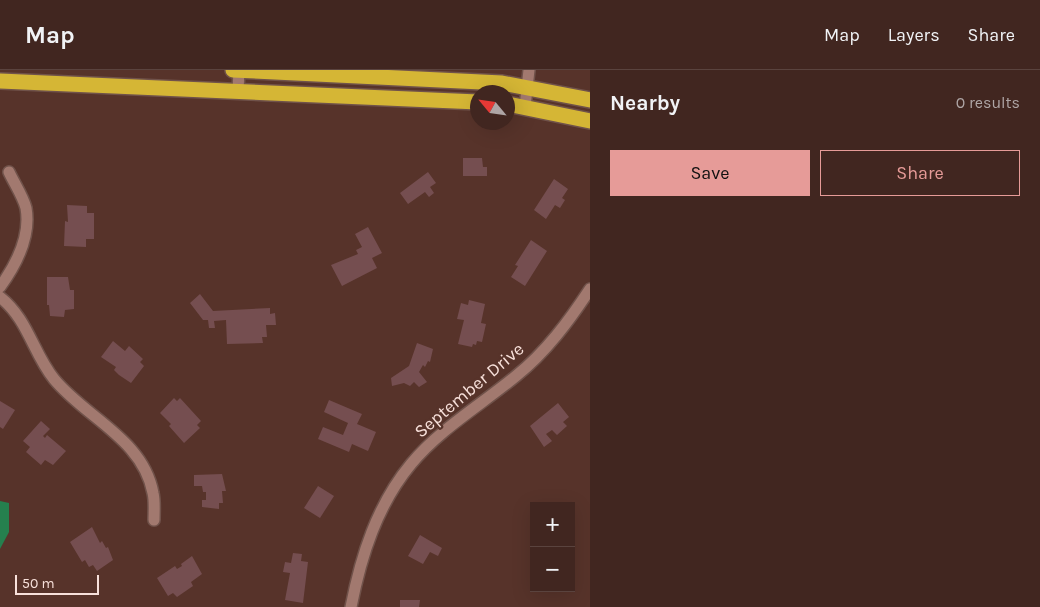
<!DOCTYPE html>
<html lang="en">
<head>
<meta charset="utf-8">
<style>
  :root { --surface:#412620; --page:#4c322d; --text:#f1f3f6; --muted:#aea5a5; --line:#5a433e; --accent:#e69b98 }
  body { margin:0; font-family:Karla,sans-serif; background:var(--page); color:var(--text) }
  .controls { position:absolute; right:15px; bottom:15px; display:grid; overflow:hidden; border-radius:0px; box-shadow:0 5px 20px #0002 }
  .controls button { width:45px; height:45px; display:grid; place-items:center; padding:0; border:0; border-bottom:1px solid var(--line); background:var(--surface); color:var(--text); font:25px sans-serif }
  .compass { position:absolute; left:470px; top:15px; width:45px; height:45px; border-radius:50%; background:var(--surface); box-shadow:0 5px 20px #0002; rotate:299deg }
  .scale { position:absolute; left:15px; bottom:12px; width:84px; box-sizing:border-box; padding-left:5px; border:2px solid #f8e1db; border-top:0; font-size:14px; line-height:18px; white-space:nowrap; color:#f8e1db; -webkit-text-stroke:4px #57332a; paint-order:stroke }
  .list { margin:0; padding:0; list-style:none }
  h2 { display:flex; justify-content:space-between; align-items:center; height:65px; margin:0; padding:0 20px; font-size:21px }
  h2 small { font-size:16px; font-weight:400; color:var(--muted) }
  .actions { display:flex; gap:10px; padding:15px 20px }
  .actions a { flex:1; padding:11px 0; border:1px solid var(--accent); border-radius:0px; text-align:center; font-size:18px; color:var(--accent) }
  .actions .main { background:var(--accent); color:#111 }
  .map { position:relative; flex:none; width:590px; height:537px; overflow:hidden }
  header { display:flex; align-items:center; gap:30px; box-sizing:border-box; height:70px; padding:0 25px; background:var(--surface); border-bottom:1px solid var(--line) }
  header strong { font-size:24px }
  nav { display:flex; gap:28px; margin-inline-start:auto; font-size:18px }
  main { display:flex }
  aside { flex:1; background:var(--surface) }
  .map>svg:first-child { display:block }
  .water { fill:#25804e }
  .building { fill:#754e50 }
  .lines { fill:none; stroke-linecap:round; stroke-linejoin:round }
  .minor-casing { stroke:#70524a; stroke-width:14 }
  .highway-casing { stroke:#70524a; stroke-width:18 }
  .minor { stroke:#a2796f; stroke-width:11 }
  .highway { stroke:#d5b635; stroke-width:15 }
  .labels { text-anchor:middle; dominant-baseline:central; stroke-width:4.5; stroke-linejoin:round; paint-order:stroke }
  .street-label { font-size:18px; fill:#f8e1db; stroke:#57332a }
</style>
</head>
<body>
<header>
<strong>Map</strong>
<nav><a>Map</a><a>Layers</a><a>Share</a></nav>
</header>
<main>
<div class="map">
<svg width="590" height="537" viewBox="0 0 590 537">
  <rect width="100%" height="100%" fill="#57332a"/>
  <polygon class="water" points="0,431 9,433 9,462 0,479"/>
  <g class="building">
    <polygon points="463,88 482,88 483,97 487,97 487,106 463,106"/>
    <polygon points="428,102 436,113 430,117 434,123 429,127 425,122 408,134 400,123"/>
    <polygon points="554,109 568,119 562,128 565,130 560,138 555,135 546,149 534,140"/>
    <polygon points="67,135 87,136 87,143 94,143 94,169 86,169 86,177 64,176 65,151 68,152"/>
    <polygon points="368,157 382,183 372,188 377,198 342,216 331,195 358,184 356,180 362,177 355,164"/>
    <polygon points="531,170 547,181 525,216 511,207 518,196 515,195"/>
    <polygon points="47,207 68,207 70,220 74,220 74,239 65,240 64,247 50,246 49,235 47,235"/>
    <polygon points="200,224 213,241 270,238 270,244 275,243 276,255 266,255 267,267 262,267 263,273 227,274 226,250 214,251 215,258 209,258 208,250 203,250 190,233"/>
    <polygon points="469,230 485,234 481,253 486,254 482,272 477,271 476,275 473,274 472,277 458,274 464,250 457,249 461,233 468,235"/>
    <polygon points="113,271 125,281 129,276 143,289 140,292 144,296 131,313 119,305 114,300 116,297 101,287"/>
    <polygon points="417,273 433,279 430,292 428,291 425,297 423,295 419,302 427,312 419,317 414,312 410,316 404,313 392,316 391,308 409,296"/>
    <polygon points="174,328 177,331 180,328 201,351 197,355 200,358 184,373 169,356 171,354 160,343"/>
    <polygon points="329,330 362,344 357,354 376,362 368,381 352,374 349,382 318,369 323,357 343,365 348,353 324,342"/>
    <polygon points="0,331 15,340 3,359 0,357"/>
    <polygon points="558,333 569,347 563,352 567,356 557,365 552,360 546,364 552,371 544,377 530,356"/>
    <polygon points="41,351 50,359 43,366 45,368 47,365 66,381 53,395 45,390 41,395 26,382 30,377 23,371"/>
    <polygon points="222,404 226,421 222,421 223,433 219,433 219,439 202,437 202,430 206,430 206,422 203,422 202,416 194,416 194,405"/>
    <polygon points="318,416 334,426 320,448 304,438"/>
    <polygon points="92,457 100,473 102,471 106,478 108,477 113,490 97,501 93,495 89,497 85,490 82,492 70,472"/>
    <polygon points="420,465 442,478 438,486 430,482 423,494 408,486"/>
    <polygon points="293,483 302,484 301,491 308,492 303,533 285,530 290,503 283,502 285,492 291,493"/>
    <polygon points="192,486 202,504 191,512 193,516 177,527 173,523 168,526 157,508 175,496 177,499 182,496 181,494"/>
    <polygon points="400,530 420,530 419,537 400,537"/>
  </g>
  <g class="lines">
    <g class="minor-casing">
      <g id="minor">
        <polyline points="238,21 239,0"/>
        <polyline points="525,37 529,0"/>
        <path d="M0 217C16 195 31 166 26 138 23 126 14 113 9 102"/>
        <path d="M0 227C28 249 33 283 54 309 86 348 143 369 153 423 155 431 154 441 154 450"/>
        <path d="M351 537C361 486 377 435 411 394 440 359 481 335 516 306 546 282 569 251 590 219"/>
      </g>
    </g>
    <g class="highway-casing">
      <g id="highway">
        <polyline points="233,0 502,13 590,30"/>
        <polyline points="0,11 478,32"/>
        <polyline points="508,34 590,51"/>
      </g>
    </g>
    <use href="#minor" class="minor"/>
    <use href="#highway" class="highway"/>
  </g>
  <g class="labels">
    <g class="street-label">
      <text transform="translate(469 320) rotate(-40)">September Drive</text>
    </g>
  </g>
</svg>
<div class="controls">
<button>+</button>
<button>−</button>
</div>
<svg class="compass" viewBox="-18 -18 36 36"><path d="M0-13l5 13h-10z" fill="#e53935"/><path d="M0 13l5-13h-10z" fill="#aea5a5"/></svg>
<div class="scale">50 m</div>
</div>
<aside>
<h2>Nearby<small>0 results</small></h2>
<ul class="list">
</ul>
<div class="actions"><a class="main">Save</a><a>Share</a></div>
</aside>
</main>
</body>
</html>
